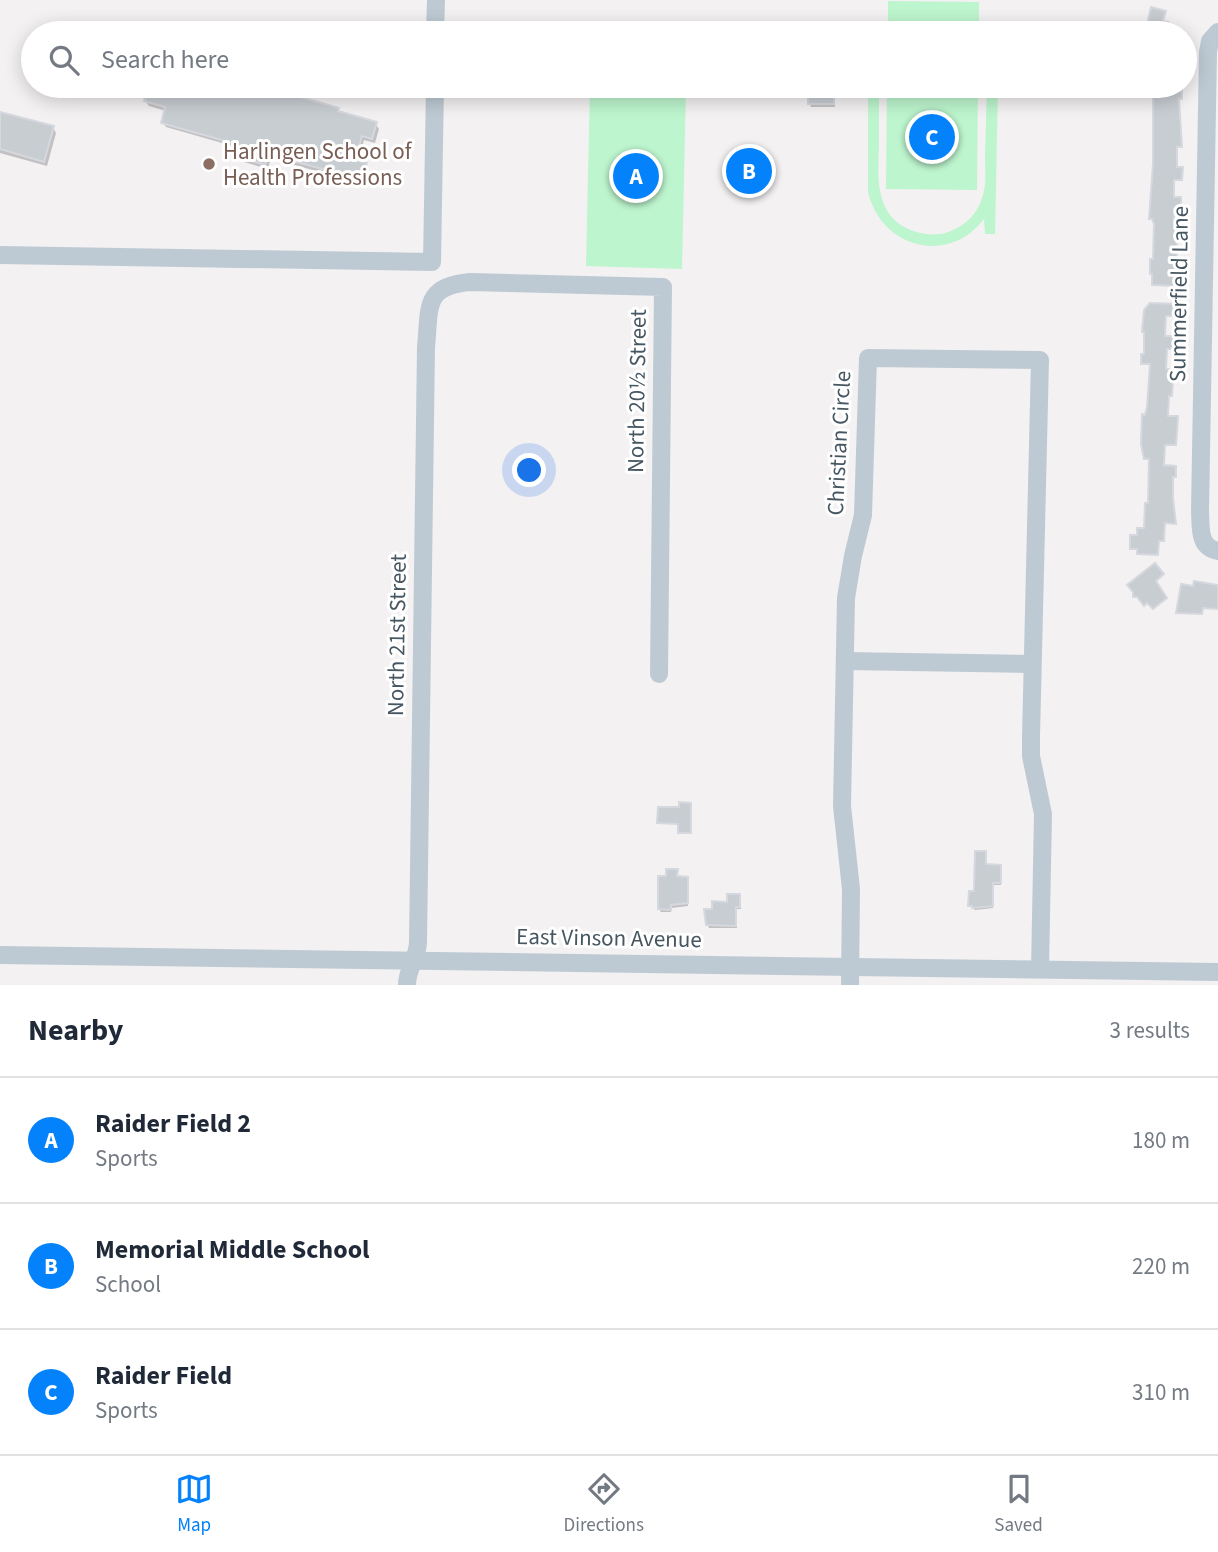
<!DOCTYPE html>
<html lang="en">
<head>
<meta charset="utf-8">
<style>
  :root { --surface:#fff; --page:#f6f6f7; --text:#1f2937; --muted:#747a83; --line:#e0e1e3; --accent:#0482fb }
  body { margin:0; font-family:"Source Sans 3",sans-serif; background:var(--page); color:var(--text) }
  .you { position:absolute; left:530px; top:471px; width:24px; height:24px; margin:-18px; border:5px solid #fff; border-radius:50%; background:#1a73e8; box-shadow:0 0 0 10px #1a73e833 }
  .badge { display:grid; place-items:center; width:46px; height:46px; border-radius:50%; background:var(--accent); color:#fff; font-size:23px; font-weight:700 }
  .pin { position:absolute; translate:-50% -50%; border:4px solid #fff; box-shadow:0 2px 7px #0006 }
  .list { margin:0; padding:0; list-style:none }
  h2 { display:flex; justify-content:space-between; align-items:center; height:91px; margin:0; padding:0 28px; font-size:30px }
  h2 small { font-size:23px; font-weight:400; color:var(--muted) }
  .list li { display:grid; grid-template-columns:46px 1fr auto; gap:21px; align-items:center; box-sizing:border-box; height:126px; padding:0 28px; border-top:2px solid var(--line) }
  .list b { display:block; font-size:26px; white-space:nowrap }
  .list p { margin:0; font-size:23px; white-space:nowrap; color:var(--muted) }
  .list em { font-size:23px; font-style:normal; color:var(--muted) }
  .icon { flex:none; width:38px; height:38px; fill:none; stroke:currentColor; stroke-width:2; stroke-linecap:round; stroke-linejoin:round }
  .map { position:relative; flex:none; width:1218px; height:985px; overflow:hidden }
  .search { position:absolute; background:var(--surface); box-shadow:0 4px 18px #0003; left:21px; right:21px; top:21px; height:77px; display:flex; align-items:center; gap:18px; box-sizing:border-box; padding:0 24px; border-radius:38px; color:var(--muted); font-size:26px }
  .sheet { height:469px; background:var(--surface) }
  nav { display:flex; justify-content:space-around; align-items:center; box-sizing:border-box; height:98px; border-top:2px solid var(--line); background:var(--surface); font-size:19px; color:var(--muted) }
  nav a { display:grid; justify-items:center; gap:4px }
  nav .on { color:var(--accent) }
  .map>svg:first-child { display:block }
  .green { fill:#bdf5ce }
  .shadow { fill:#0003 }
  .building { fill:#c8cdd2; stroke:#d5d8de; stroke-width:2 }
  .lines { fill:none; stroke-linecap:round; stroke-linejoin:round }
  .minor { stroke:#becad3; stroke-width:18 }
  .education-dot { fill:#8d6e63; stroke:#fff; stroke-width:2.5 }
  .labels { text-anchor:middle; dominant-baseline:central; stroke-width:6; stroke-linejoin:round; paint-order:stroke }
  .education-label { font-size:23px; fill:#785e54; stroke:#fff; text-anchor:start }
  .street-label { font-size:23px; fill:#475762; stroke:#fff }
</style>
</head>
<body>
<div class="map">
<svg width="1218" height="985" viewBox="0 0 1218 985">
  <rect width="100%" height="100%" fill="#f4f1f2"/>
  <g class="green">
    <polygon points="888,1 979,2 979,33 888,33"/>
    <polygon points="590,86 686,86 682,269 586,266"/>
    <path d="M868 86H879C879 105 879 125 879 145 878 176 874 213 908 229 920 234 933 236 945 233 963 228 977 215 982 198 987 185 985 169 985 155 986 132 986 109 987 86H998L995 234H985L984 219C948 266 881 248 868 192Z"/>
    <polygon points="887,86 978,86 977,190 886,189"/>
  </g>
  <g class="shadow">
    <polygon points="1152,9 1165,13 1163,23 1167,24 1166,29 1173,31 1173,33 1147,33"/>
    <polygon points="144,86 241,86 256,90 257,86 303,86 300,98 337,109 340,114 376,124 379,129 375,143 364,140 358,162 365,164 368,170 364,185 271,158 268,169 237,160 234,155 236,147 166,127 163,122 166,111 149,106 141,95"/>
    <polygon points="1150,86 1172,86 1172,90 1182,91 1181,100 1178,100 1181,147 1176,147 1174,180 1174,199 1181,200 1181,209 1174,210 1173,230 1180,231 1180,241 1176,241 1176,261 1179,262 1179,272 1176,272 1175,286 1154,285 1155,139 1154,93 1150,93"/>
    <polygon points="833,94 835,107 811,107 810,104"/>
    <polygon points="0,113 53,127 56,133 47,166 0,153"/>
    <polygon points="1179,306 1178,317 1165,317 1165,338 1178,339 1178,350 1166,349 1166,371 1177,372 1177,381 1172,381 1172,396 1168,396 1168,418 1177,419 1177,435 1176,446 1164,445 1164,467 1176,469 1176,478 1172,478 1172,500 1175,524 1164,524 1164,541 1158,541 1158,555 1139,555 1139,550 1132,549 1146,530 1150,504 1150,460 1146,459 1147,416 1152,365 1142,364 1146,356 1144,321"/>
    <polygon points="985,853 987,866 1000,866 1002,869 1001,885 994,885 993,908 975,910 970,905 976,893"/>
    <polygon points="677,871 678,878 687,878 689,882 688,906 672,908 671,912 661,912 659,909 668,878"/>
    <polygon points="739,895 741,909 737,909 737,928 709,928 706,921 713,911"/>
  </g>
  <g class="building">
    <polygon points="1151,7 1166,11 1163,21 1168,22 1165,33 1145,33"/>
    <polygon points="142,86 247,86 255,88 256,86 300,86 297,96 339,108 338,111 377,122 372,139 362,136 355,160 367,163 362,180 268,154 265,165 232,155 236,144 161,123 165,107 144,101 146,97 140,95"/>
    <polygon points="1153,86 1182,89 1182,99 1179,99 1182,147 1177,147 1177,167 1183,167 1182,180 1174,180 1174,197 1181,197 1181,209 1174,209 1174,228 1181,228 1181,241 1177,240 1177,260 1180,260 1180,272 1176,272 1176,286 1152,285 1152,274 1150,274 1150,259 1153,259 1154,224 1152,219 1149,219 1153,164"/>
    <rect x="808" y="92" width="26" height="12"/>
    <polygon points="0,112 54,126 44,162 0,149"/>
    <polygon points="1150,303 1179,304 1179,316 1166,316 1165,336 1178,336 1178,349 1167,349 1166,369 1178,369 1177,381 1173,381 1172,396 1169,396 1168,416 1178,416 1177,433 1176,445 1165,445 1164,465 1176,466 1176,477 1173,477 1173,498 1176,524 1165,523 1164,541 1159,541 1158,555 1137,554 1137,549 1130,549 1130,535 1137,535 1137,528 1144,528 1145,503 1148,503 1149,459 1144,459 1141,444 1142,414 1145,415 1147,407 1150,364 1141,364 1141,354 1144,354 1144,332 1142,332 1144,310"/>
    <polygon points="1155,563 1164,574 1156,581 1167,598 1153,609 1147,603 1144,606 1137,597 1133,597 1133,592 1127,585"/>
    <polygon points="1194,581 1218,585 1218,609 1203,608 1202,614 1176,613 1181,584 1193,586"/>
    <polygon points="679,802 691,803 691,833 678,833 678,824 657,823 658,807 679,807"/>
    <polygon points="975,851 986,851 986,864 1001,865 1001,883 993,883 993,906 972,908 972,906 968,906 969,891 974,891"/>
    <polygon points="666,869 678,869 677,876 688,877 688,903 671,905 671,910 658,909 658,876 666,876"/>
    <polygon points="727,894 740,894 740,907 736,907 736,926 706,925 704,909 712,909 712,901 727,902"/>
  </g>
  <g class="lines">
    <g class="minor">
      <path d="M1218 32 1210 41 1208 52 1200 511C1201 528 1198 547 1218 551"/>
      <polyline points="435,33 436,0"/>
      <polyline points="0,255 432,262 435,86"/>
      <polyline points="845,661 1032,664"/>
      <polyline points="0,955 1218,972"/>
      <path d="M407 985C407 969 417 959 418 943L426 347C430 308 423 286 470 282L663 287 659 674"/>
      <polyline points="850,985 851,889 842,806 846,598 853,556 863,515 868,358 1040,360 1031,737 1031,756 1043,814 1040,969"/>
    </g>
  </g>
  <circle class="education-dot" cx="209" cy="164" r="7"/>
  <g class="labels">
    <g class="education-label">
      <text x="223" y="151">Harlingen School of<tspan x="223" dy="26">Health Professions</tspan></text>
    </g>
    <g class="street-label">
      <text transform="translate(1179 294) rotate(-89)">Summerfield Lane</text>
      <text transform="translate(637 391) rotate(-89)">North 20½ Street</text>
      <text transform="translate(839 443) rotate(-87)">Christian Circle</text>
      <text transform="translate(397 635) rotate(-89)">North 21st Street</text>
      <text transform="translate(609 938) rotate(1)">East Vinson Avenue</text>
    </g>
  </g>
</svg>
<div class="you"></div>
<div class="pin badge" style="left:636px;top:176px">A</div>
<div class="pin badge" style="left:749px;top:171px">B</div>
<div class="pin badge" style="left:932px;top:137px">C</div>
<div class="search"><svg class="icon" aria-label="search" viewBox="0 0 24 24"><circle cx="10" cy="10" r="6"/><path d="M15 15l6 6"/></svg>Search here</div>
</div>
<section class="sheet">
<h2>Nearby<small>3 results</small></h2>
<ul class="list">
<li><span class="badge">A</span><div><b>Raider Field 2</b><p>Sports</p></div><em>180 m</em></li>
<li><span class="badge">B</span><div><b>Memorial Middle School</b><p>School</p></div><em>220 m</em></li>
<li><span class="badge">C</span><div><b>Raider Field</b><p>Sports</p></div><em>310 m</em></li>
</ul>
</section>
<nav>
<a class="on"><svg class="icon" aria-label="map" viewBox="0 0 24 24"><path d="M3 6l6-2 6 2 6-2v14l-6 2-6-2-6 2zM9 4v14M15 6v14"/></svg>Map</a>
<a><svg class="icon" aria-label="directions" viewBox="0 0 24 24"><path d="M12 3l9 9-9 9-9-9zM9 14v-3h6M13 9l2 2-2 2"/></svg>Directions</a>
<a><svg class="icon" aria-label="saved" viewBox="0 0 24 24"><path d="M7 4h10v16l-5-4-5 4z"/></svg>Saved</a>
</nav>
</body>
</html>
